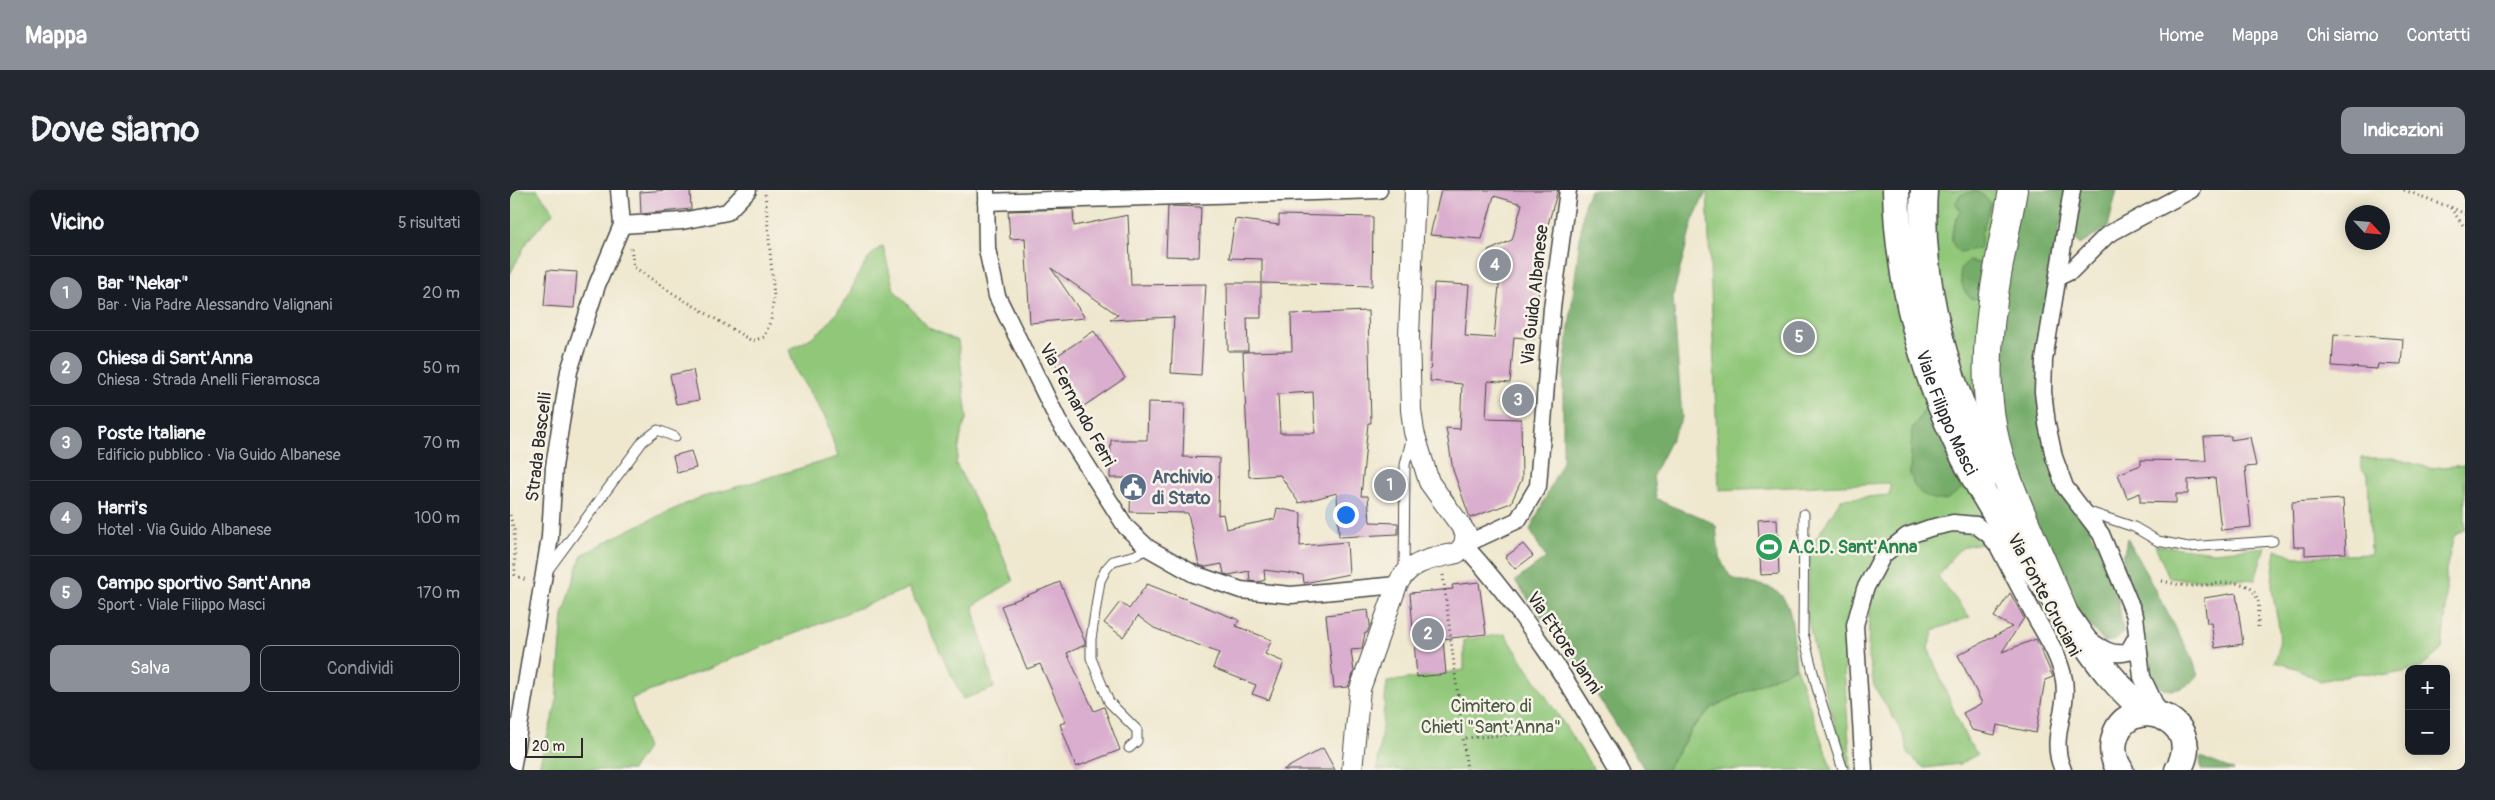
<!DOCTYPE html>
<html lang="it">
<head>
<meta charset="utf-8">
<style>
  :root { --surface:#171b24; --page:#242831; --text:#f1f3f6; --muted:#9ea1a6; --line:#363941; --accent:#8c9099 }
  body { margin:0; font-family:Pangolin,sans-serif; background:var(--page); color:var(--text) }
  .controls { position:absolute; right:15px; bottom:15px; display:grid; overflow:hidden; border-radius:10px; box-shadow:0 2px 12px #0003 }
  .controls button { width:45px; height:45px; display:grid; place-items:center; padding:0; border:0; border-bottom:1px solid var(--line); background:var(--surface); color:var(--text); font:25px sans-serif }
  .compass { position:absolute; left:1835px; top:15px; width:45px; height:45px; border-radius:50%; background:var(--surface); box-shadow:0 2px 12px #0003; rotate:116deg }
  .scale { position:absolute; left:15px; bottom:12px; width:58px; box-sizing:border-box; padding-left:5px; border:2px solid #2b2b2b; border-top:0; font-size:14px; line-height:18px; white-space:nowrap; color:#2b2b2b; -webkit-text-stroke:4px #f7f3e8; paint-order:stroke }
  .you { position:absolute; left:835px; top:324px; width:18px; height:18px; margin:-12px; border:4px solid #fff; border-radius:50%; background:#1a73e8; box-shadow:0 0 0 8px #1a73e833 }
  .badge { display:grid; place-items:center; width:32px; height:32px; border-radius:50%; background:var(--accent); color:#fff; font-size:16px; font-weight:700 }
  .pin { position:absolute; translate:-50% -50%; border:2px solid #fff; box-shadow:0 1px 5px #0006 }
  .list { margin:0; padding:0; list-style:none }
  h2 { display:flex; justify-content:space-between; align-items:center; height:65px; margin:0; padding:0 20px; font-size:21px }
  h2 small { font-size:16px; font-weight:400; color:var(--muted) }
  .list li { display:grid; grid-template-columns:32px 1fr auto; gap:15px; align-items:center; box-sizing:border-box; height:75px; padding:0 20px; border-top:1px solid var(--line) }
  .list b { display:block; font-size:19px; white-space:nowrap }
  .list p { margin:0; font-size:16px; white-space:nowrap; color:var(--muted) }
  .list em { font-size:16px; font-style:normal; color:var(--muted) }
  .actions { display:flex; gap:10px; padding:15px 20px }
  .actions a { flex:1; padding:11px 0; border:1px solid var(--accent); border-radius:10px; text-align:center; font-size:18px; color:var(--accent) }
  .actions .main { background:var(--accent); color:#fff }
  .map { position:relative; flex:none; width:1955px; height:580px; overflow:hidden; border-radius:10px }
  header { display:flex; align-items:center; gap:30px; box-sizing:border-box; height:70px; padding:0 25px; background:var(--accent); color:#fff }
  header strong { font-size:24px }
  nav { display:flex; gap:28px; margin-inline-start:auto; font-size:18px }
  .intro { display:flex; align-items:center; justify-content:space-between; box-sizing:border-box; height:120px; padding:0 30px }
  h1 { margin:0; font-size:35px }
  .button { padding:12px 22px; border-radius:10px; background:var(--accent); color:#fff; font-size:18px; font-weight:700 }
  main { display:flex; gap:30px; padding:0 30px }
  aside { flex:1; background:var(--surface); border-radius:10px; box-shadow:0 2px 12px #0003 }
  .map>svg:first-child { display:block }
  .green { fill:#90c779; stroke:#5e7952 }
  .forest { fill:#74ac69; stroke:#506c4a }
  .building { fill:#daaece; fill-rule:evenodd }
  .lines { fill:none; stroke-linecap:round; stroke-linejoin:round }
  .service-casing { stroke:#484744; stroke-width:11 }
  .minor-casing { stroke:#484744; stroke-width:19 }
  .tertiary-casing { stroke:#484744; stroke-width:22 }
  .primary-casing { stroke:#484744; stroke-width:29 }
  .trunk-casing { stroke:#484744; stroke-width:30 }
  .path { stroke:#484744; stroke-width:3; stroke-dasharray:1 4; stroke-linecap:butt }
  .service { stroke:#fff; stroke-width:9 }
  .minor { stroke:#fff; stroke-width:16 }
  .tertiary { stroke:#fff; stroke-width:20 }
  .primary { stroke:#fff; stroke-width:26 }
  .trunk { stroke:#fff; stroke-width:28 }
  .labels { text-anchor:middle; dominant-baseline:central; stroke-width:5; stroke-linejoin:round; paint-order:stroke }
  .street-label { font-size:18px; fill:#2b2b2b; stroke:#f7f3e8 }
  .service-label { font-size:18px; font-weight:bold; fill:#4e5e75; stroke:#f7f3e8; text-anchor:start }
  .leisure-label { font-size:18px; font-weight:bold; fill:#27864d; stroke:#f7f3e8; text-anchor:start }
  .park-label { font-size:18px; fill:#495a42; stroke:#f7f3e8 }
</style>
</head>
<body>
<header>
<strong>Mappa</strong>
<nav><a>Home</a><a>Mappa</a><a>Chi siamo</a><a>Contatti</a></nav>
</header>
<div class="intro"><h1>Dove siamo</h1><a class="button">Indicazioni</a></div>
<main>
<aside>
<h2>Vicino<small>5 risultati</small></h2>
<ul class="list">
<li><span class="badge">1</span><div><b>Bar &quot;Nekar&quot;</b><p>Bar · Via Padre Alessandro Valignani</p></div><em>20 m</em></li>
<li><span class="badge">2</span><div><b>Chiesa di Sant'Anna</b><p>Chiesa · Strada Anelli Fieramosca</p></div><em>50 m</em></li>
<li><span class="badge">3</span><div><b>Poste Italiane</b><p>Edificio pubblico · Via Guido Albanese</p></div><em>70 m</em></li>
<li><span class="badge">4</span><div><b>Harri's</b><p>Hotel · Via Guido Albanese</p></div><em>100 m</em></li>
<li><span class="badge">5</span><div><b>Campo sportivo Sant'Anna</b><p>Sport · Viale Filippo Masci</p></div><em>170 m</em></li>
</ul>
<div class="actions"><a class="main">Salva</a><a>Condividi</a></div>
</aside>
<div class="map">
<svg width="1955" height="580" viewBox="0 0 1955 580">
  <rect width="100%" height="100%" fill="#f7f3e8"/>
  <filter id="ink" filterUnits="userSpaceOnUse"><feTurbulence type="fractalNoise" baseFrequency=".02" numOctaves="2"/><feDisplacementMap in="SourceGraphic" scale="10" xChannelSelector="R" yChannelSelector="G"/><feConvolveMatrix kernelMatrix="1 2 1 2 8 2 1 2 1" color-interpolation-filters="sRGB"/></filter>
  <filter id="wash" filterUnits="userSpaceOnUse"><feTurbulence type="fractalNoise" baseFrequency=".0096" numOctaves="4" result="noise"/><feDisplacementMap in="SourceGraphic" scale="20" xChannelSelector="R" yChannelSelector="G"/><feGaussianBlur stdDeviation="1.12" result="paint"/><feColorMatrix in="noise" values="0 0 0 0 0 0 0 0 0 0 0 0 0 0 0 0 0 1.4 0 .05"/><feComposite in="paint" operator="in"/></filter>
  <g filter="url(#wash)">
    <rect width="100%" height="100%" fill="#efe8cf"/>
    <g class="green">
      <polygon points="0,0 27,0 44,22 18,50 0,84"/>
      <polygon points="1197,0 1378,0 1423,219 1402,240 1400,283 1447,301 1458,294 1488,345 1466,334 1382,353 1340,436 1334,478 1341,580 1339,580 1310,485 1297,426 1300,358 1331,309 1380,305 1380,293 1209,300"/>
      <polygon points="1421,0 1493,0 1479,255 1450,191 1418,33"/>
      <path d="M373 56 384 100 419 138 448 151 457 227 451 245 446 274 488 354 503 391 463 416 484 498 453 509 399 398 121 509 137 558 122 580H28L46 515 53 425 72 365 118 340 186 309 328 267 315 227 286 181 279 159C308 147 319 135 336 109 347 92 353 66 373 56Z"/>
      <path d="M1851 268H1883L1920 278 1955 275V339L1944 346 1936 380V419L1932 459 1910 479H1899V481L1877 485 1850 483 1810 491 1786 478 1764 472C1777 448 1763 420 1762 395 1762 383 1765 371 1766 359L1785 367 1861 364 1858 286 1851 278Z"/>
      <path d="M1439 339C1475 344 1476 350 1494 379L1474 354C1446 353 1444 367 1428 387L1460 427 1424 440 1418 458 1447 528 1458 552 1468 564 1450 574 1414 578 1399 565 1392 542 1364 496 1358 465 1359 420 1367 387 1389 355Z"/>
      <path d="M1645 355 1704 362 1755 357 1745 390C1716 387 1688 392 1659 388Z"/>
      <polygon points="995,444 1084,580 867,580 877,492 954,480 954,450"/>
      <polygon points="1286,477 1322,580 1157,580 1183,538 1203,517"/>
    </g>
    <g class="forest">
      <path d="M1080 0H1197L1183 30 1163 106 1172 228 1143 285 1146 308C1165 321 1189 322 1206 336 1208 352 1208 372 1219 384 1232 400 1263 387 1276 412 1284 427 1284 459 1286 477L1203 517 1182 538 1157 580H1135L1070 479 1005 391 1036 368 1020 340 1053 271V186L1074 15Z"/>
      <polygon points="1512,0 1607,0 1598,37 1570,55 1550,33 1527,211 1583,346 1596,367 1609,413 1613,442 1605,451 1594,452 1555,407 1488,244 1488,117"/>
      <path d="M1465 1 1473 5 1481 14 1471 44V58L1449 62C1435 50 1444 36 1450 21L1446 13 1450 5Z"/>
      <path d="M1458 71 1470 73 1475 81 1468 108 1462 109C1452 102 1451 91 1450 79Z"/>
      <polygon points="1423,219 1458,294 1436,310 1426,310 1412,304 1404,296 1400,283 1402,240 1414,220"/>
      <path d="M1617 348 1683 470 1688 486C1673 503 1651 506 1637 486 1632 480 1614 397 1613 385 1611 373 1615 359 1617 348Z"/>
      <polygon points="1690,567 1724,580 1691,580"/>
    </g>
    <g id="blocks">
      <g class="building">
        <polygon points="158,0 180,0 181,19 131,24 130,2"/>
        <polygon points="931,0 1048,0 1036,41 1030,40 1029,96 1024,149 1004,147 1000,193 978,191 976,228 1011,229 1012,289 1001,313 960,328 943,280 936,238 950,239 952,194 920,191 924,93 959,95 955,146 984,148 990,85 975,84 978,61 1002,50 1012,14 984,6 972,49 920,45"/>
        <polygon points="658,16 691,17 689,67 656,66"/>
        <polygon points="563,19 564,36 618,25 621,95 696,94 691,185 661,183 664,127 600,130 608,125 541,78 575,128 520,133 515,48 500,49 498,21"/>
        <polygon points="769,25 863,27 862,96 752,93 752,69 719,68 725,29 769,35"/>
        <polygon points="37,80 67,82 64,118 34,116"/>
        <polygon points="717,93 751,93 751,128 737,128 738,161 718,161"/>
        <path d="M858 121 861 233H858L851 306H858L860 332 888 333V344L829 347 827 303 789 313 770 285 739 287 733 162 782 161 781 124ZM803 202 805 243H770L768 204Z"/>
        <polygon points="584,141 615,188 574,216 542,169"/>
        <polygon points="1824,144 1893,149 1891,175 1868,174 1867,179 1822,176"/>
        <polygon points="183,180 189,210 166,214 160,185"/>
        <polygon points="638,212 675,213 673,267 709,268 708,325 713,324 716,339 765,329 767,318 791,323 790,356 837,352 839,384 794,393 793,385 754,380 755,390 748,392 740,391 739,381 719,385 714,384 712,374 696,377 689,375 678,323 620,322 621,288 600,288 601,250 637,250"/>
        <polygon points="1721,246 1721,250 1740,247 1746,276 1735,277 1741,337 1711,340 1705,288 1678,290 1678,304 1666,304 1666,313 1630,312 1630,303 1617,308 1608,284 1631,275 1631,270 1696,271 1694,247"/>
        <polygon points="181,261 186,278 167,283 163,266"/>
        <polygon points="1833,309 1836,363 1795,365 1795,357 1784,357 1782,312"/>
        <polygon points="1267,329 1269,384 1251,385 1248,330"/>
        <polygon points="1013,354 1023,366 1005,379 995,367"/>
        <polygon points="550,392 575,452 575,455 557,463 584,521 594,517 610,560 566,577 550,534 556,532 530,474 517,479 491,416"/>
        <polygon points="969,392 976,444 933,449 936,484 907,487 900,403 943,399 942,395"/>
        <polygon points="637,394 729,430 726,436 762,450 755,464 774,472 759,510 742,504 746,495 703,478 709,463 644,438 628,426 613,447 594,433 610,412 619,419"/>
        <polygon points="1500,403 1514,428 1492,462 1526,449 1543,487 1535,490 1526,543 1487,535 1485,545 1462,540 1453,523 1472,513 1448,465 1502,437 1484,427"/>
        <polygon points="1726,403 1733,454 1705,458 1701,433 1697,433 1694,408"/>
        <polygon points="858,420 860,435 857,443 855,443 852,459 841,460 844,482 838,497 824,498 816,425"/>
        <polygon points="813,558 825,580 773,580"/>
      </g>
    </g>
  </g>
  <g filter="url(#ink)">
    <use href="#blocks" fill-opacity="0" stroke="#484744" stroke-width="1"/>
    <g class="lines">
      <g class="service-casing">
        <g id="service">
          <polyline points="1576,321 1624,337 1648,351 1678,357 1763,351"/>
          <polyline points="1294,324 1293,443 1307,498 1333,580"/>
          <polyline points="38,380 133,251 148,240 165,247"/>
          <polyline points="894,382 895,275 901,250"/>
          <polyline points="619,558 627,551 627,540 599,512 581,468 581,449 590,391 596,379 603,371 626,365 638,358"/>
        </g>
      </g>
      <g class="minor-casing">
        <g id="minor">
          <polyline points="476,0 477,59 487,106 548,230 616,337 638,358 684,384 731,400 781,405 887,395"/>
          <path d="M1058 0 1042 118 1028 296 1008 330 954 355C1016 423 1064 501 1110 580"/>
          <polyline points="1562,0 1534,170 1533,202 1537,234 1544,267 1555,297 1591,344 1625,426 1632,487 1650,525"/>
          <polyline points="476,12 869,0"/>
          <polyline points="112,35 172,31 217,22 238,0"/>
          <polyline points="1548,87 1561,81 1597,45 1681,0"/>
          <path d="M1578 449C1589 457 1603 467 1618 462L1626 448"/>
          <polyline points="2,580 40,347 44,277 59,181 87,95 112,35 109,0"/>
          <path d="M1354 580 1345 435 1355 399 1373 365 1397 346 1420 338 1443 333 1466 335 1479 345 1488 356C1501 381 1514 406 1527 430 1538 449 1550 468 1554 490 1559 522 1538 547 1553 580"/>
        </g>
      </g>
      <g class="tertiary-casing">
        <path id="tertiary" d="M842 580 850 499 887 395C900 370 922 369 947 363L954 355 956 343 919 292 904 242 901 220 899 146 905 0"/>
      </g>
      <g class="primary-casing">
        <g id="primary">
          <path id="s1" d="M1386 0C1389 122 1429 238 1496 340 1513 365 1531 390 1548 414 1577 454 1599 494 1640 523"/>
          <path d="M1414 0C1408 95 1438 198 1482 283"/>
          <path d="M1610 580C1604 571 1602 561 1604 551 1614 499 1699 527 1668 580"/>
        </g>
      </g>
      <g class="trunk-casing">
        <path id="trunk" d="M1503 0C1487 88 1461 185 1492 274 1509 324 1533 372 1553 421"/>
      </g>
      <g class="path">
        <polyline points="1894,0 1940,17 1955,38"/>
        <polyline points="1941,17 1955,24"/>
        <polyline points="121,58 124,77 159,101 242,151 254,147 261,130 264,106 255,3"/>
        <polyline points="0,325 4,340 5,385 16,390"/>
        <polyline points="933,385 953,548"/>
        <path d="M1652 391C1662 393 1672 396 1683 396 1699 396 1736 385 1745 404 1751 414 1748 427 1748 438"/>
        <polyline points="957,580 953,548 1026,543"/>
      </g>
      <use href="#service" class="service"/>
      <use href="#minor" class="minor"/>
      <use href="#tertiary" class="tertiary"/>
      <use href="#primary" class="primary"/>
      <use href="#trunk" class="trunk"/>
    </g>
  </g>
  <defs>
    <g id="civic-disc" transform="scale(1.4375)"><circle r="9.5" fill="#5c6f8a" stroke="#f7f3e8"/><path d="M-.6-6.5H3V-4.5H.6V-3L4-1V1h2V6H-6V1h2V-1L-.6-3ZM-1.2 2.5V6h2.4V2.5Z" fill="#fff"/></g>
    <g id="stadium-disc" transform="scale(1.4375)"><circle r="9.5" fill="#2e9e5b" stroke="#f7f3e8"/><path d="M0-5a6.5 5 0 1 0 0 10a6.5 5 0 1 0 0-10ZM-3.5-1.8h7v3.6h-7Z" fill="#fff"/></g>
  </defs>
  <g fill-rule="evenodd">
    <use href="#civic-disc" x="623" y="297"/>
    <use href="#stadium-disc" x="1259" y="357"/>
  </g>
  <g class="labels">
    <g class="street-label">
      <text transform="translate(1025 105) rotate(-84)">Via Guido Albanese</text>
      <text transform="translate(567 215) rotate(61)">Via Fernando Ferri</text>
      <text stroke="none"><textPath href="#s1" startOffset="230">Viale Filippo Masci</textPath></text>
      <text transform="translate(29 257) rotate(-83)">Strada Bascelli</text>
      <text transform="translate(1534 405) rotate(62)">Via Fonte Cruciani</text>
      <text transform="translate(1054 453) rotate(56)">Via Ettore Janni</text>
    </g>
    <g class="service-label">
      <text x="642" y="287">Archivio<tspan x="642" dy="21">di Stato</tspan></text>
    </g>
    <g class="leisure-label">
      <text x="1278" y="357">A.C.D. Sant'Anna</text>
    </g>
    <g class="park-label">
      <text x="981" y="516">Cimitero di<tspan x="981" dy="21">Chieti "Sant'Anna"</tspan></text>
    </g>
  </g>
</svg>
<div class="controls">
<button>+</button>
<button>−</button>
</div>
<svg class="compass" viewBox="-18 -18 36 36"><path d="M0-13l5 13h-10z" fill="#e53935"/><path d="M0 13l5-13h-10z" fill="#9ea1a6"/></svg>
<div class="scale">20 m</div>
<div class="you"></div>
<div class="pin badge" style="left:880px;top:295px">1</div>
<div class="pin badge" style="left:918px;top:444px">2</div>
<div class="pin badge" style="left:1008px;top:210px">3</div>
<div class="pin badge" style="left:985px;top:75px">4</div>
<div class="pin badge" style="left:1289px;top:147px">5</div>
</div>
</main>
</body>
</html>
